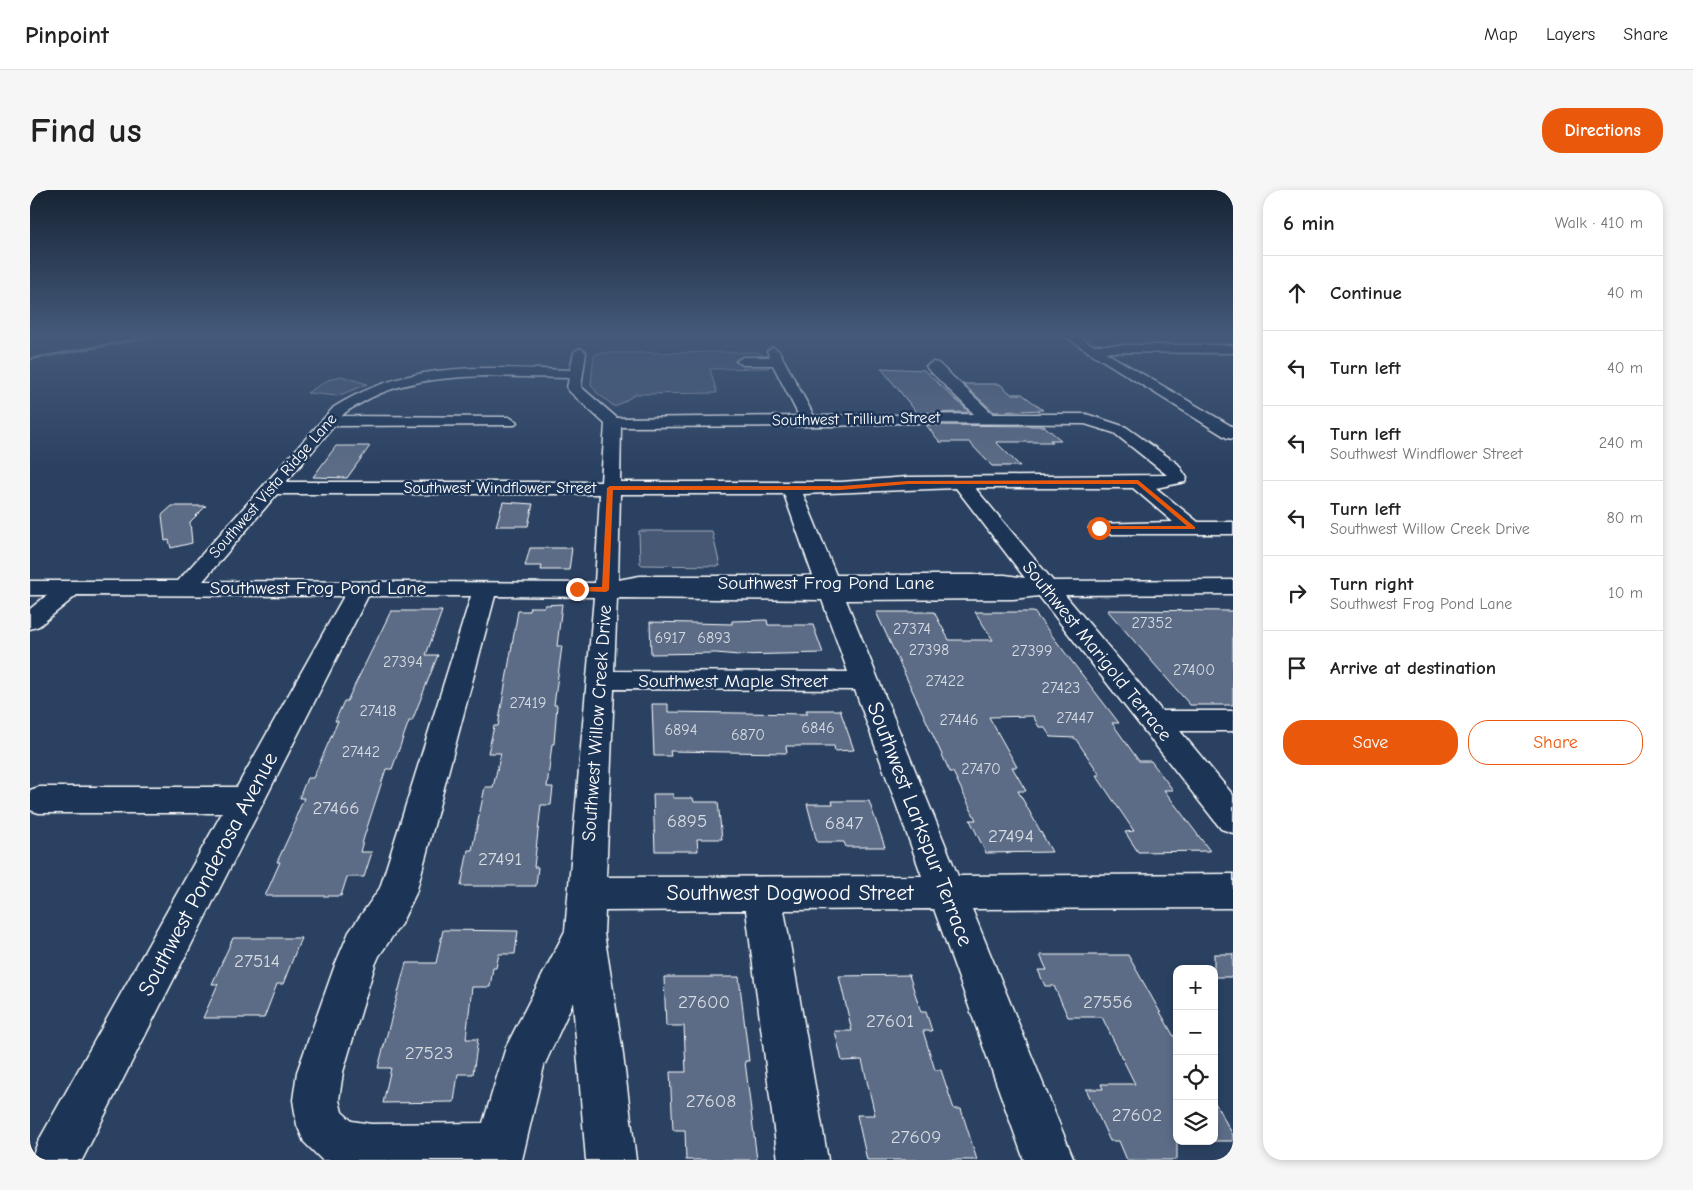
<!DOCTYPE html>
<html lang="en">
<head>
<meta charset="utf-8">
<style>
  :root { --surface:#fff; --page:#f6f6f6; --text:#222; --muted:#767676; --line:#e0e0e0; --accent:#ea580c }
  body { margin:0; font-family:"Comic Neue",sans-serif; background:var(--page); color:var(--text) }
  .controls { position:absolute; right:15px; bottom:15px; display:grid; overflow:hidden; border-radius:10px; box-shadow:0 2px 8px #0003 }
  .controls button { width:45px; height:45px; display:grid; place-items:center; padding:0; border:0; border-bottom:1px solid var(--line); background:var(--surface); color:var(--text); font:25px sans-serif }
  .stop { position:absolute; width:15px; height:15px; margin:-11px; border:4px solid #ea580c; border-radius:50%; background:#fff }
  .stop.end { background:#ea580c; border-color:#fff; box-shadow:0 1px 5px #0008 }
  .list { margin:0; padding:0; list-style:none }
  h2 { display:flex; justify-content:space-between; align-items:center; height:65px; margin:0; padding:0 20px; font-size:21px }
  h2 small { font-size:16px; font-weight:400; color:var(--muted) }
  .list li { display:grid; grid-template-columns:32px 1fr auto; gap:15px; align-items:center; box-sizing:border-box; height:75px; padding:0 20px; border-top:1px solid var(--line) }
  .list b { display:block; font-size:19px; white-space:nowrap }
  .list p { margin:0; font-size:16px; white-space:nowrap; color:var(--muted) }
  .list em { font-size:16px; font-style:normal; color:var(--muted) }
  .actions { display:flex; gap:10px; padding:15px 20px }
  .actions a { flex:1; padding:11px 0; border:1px solid var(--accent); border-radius:20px; text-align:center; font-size:18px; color:var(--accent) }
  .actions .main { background:var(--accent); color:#fff }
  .icon { flex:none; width:28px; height:28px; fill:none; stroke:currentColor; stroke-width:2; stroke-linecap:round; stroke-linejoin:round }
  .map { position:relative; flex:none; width:1203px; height:970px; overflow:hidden; border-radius:20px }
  header { display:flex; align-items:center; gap:30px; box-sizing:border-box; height:70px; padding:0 25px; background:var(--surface); border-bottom:1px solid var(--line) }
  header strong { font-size:24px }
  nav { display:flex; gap:28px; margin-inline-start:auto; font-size:18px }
  .intro { display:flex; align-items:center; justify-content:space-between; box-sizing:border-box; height:120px; padding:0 30px }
  h1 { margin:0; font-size:35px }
  .button { padding:12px 22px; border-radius:20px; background:var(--accent); color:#fff; font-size:18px; font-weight:700 }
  main { display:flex; gap:30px; padding:0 30px }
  aside { flex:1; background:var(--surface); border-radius:20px; box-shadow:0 2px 8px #0003 }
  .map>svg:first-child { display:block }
  .green { fill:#465975; stroke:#a2acba }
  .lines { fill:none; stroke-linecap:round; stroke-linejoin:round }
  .stream { stroke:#a7b1be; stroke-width:3 }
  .building { fill:#5b6c86; stroke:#fff }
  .minor-casing { stroke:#fff; stroke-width:3 }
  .major-casing { stroke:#fff; stroke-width:3 }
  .minor { fill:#1d3557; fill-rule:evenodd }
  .major { fill:#1d3557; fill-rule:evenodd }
  .route { fill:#ea580c }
  .labels { text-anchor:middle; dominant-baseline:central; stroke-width:5; stroke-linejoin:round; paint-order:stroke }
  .far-street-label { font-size:16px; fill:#fff; stroke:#1d3557 }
  .number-label { font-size:16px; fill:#d6dae1 }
  .street-label { font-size:19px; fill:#fff; stroke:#1d3557 }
  .near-number-label { font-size:19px; fill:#d6dae1 }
  .near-street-label { font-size:22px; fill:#fff; stroke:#1d3557 }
</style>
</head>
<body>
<header>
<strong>Pinpoint</strong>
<nav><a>Map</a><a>Layers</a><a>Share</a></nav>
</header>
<div class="intro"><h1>Find us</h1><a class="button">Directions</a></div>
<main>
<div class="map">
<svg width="1203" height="970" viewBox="0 0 1203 970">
  <rect width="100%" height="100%" fill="#2a4161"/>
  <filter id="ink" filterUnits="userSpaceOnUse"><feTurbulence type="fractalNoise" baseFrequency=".02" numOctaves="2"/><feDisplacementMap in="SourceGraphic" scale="10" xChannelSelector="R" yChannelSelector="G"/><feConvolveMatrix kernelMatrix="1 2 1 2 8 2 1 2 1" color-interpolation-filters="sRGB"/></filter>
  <g filter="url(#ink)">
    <g class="green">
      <polygon points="726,162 732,164 739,178 680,179 687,203 606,204 585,217 567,203 561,194 564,165 569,163"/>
      <polygon points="311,186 337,194 308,206 277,203 298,190"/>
      <polygon points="609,341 682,341 690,376 612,375 610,373"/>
    </g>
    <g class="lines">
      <polyline class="stream" points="0,169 133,145"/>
    </g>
    <g class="building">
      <polygon points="851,178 894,180 939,222 887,223"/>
      <polygon points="933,194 970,194 981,204 992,204 1013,220 964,222"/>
      <polygon points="896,235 1014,236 1031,250 1020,250 1023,252 966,252 990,276 962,276 939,252 910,252"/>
      <polygon points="306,256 340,256 317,288 283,287"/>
      <polygon points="473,312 503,314 498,336 466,336"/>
      <polygon points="142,316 176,316 160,332 162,353 141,358 139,350 135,351 132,325"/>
      <polygon points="500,358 542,358 539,380 511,380 512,376 495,376"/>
      <polygon points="532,414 527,456 532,456 524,515 527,515 524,554 522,554 517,597 523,597 521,615 511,615 504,677 508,677 506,696 431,696 438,660 442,660 455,597 463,597 471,563 458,563 464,536 468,536 488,421 499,421 500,417 514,417 515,415"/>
      <polygon points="1077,420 1203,421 1203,515 1160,515"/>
      <polygon points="361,421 412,421 396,465 408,465 382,531 379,531 362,579 356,579 334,647 330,662 342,662 334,687 317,687 311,706 235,706 250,672 247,672 267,629 265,629 274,608 269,608 277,588 283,588 308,531 305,531 314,511 317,511"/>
      <polygon points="846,422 904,422 919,450 963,450 945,422 1004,422 1089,533 1082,533 1109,571 1121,571 1143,600 1134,600 1180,661 1108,662 1095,642 1104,641 1066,585 1070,585 1045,548 1021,547 1014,537 1009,537 1003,526 959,527 987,577 982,577 996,601 988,601 1022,662 956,663 940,630 946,630 923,582 920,582"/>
      <polygon points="737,430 738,435 783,435 793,463 708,465 686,463 621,464 620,432 702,434 702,431"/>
      <polygon points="622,514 638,514 638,522 778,524 776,520 810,520 824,560 805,561 804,556 756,556 757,563 640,561 641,566 624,566"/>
      <polygon points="623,604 643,604 643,608 663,608 664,612 688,612 692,649 667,649 668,661 625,661"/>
      <polygon points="802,611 839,611 855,657 816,657 814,652 787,652 777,614 803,614"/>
      <polygon points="413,740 488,741 485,764 469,764 466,778 463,778 460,797 442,797 436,849 448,849 443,884 428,884 424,912 353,913 361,878 348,878 376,773 406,773"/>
      <polygon points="203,748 271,748 253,794 247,794 234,828 173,828 188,794 182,794"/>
      <rect x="1184" y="764" width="19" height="23"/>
      <polygon points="1010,765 1098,765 1147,852 1147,970 1097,970 1089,951 1080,951 1056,899 1073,899 1071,894 1105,894 1072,827 1038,827 1024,796 1015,796 1008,780 1017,780"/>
      <polygon points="879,785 891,822 896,822 902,841 893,841 905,880 911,880 924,919 931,919 947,970 837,970 827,925 845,925 832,870 812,871 805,841 822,841 809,786"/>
      <polygon points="634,787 709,787 719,871 715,871 727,970 656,970 655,940 643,940 640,882 656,882 654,836 636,836"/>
      <polygon points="1184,911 1203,945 1203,951 1184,951"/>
    </g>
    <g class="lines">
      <g class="minor-casing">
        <g id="minor">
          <polygon points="1062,155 1203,155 1203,163 1058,162 1056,159 1058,156"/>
          <path d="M743 157 749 161 784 226 944 224 898 179 896 176 903 172 908 173 963 224H1056L1096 237 1148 274 1157 288 1155 292 1126 298 1168 332H1203V344H1069L1062 342 1059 338 1062 334 1143 332 1103 298H945L1023 391 1203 390V404L1035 405 1132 521H1203V541H1150L1203 605V643L1191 639 1009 406 983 409 816 410 928 686 1203 684V718L942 719 1044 970H994L904 719 754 720 798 970H748L716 720 575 721 574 743 592 857 606 970H556L543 812 514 876 492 970H292L274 952 267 935 263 910 267 882 305 775 319 742 350 698 441 406H338L52 970H1L8 952 192 623H9L0 620V600L9 597H207L314 406 47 405 9 436 0 439V419L17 405H0V391H148L304 217C382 169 453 178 540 180L544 162 550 158 556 162 551 197 587 228 769 226 743 175H713L706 171 713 167H740L737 161ZM454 186 539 188 537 198 539 201 575 234 571 292H256L304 236 485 235 487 232 479 227 312 226C316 221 322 218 328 215 366 191 410 188 454 186ZM869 233 1055 234 1084 243 1137 285 878 287 811 292H590L591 237 804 236ZM926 298 995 388 975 385H806L773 304ZM247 304H570L565 393 173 391ZM590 304H754L783 386H610L588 390ZM465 406 564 407 535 741 476 857 453 933 341 934 322 931 312 922 309 910 313 882 345 775 349 766 371 734 386 703ZM587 408 792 410 818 482 584 481ZM584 499 825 500 892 686 576 687Z"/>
        </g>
      </g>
      <g class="major-casing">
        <polygon id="major" points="1032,145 1046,145 1203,237 1203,249 1197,248"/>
      </g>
      <use href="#minor" class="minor"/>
      <use href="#major" class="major"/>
    </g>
  </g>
  <linearGradient id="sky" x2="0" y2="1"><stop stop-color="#172435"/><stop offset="0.52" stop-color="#445a7b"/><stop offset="1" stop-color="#445a7b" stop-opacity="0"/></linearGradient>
  <rect width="1203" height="280" fill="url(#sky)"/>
  <polygon class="route" points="1108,290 1165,337 1165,339 1067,339 1069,336 1157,336 1107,294 878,294 811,300 583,300 579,400 576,402 547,401 544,399 547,397 572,397 577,298 580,296 811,296 878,291"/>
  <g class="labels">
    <g class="far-street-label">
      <text transform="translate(826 229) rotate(-1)">Southwest Trillium Street</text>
      <text transform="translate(243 296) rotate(-49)">Southwest Vista Ridge Lane</text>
      <text x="470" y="298">Southwest Windflower Street</text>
    </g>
    <g class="number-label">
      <text x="1122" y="433">27352</text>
      <text x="882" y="439">27374</text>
      <text x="640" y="448">6917</text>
      <text x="684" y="448">6893</text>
      <text x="899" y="460">27398</text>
      <text x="1002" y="461">27399</text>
      <text x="373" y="472">27394</text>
      <text x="1164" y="480">27400</text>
      <text x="915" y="491">27422</text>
      <text x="1031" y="498">27423</text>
      <text x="498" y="513">27419</text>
      <text x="348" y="521">27418</text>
      <text x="1045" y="528">27447</text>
      <text x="929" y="530">27446</text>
      <text x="788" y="538">6846</text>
      <text x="651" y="540">6894</text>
      <text x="718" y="545">6870</text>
      <text x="331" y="562">27442</text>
      <text x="951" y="579">27470</text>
    </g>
    <g class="street-label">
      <text x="796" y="393">Southwest Frog Pond Lane</text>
      <text x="288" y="398">Southwest Frog Pond Lane</text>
      <text transform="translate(1067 461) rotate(51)">Southwest Marigold Terrace</text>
      <text x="703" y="491">Southwest Maple Street</text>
      <text transform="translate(567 533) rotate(-86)">Southwest Willow Creek Drive</text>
    </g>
    <g class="near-number-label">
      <text x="306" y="618">27466</text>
      <text x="657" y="631">6895</text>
      <text x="814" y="633">6847</text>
      <text x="981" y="646">27494</text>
      <text x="470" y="669">27491</text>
      <text x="227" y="771">27514</text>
      <text x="674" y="812">27600</text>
      <text x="1078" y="812">27556</text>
      <text x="860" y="831">27601</text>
      <text x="399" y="863">27523</text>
      <text x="681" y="911">27608</text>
      <text x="1107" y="925">27602</text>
      <text x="886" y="947">27609</text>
    </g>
    <g class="near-street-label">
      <text transform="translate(890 634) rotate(69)">Southwest Larkspur Terrace</text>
      <text transform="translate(178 684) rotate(-62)">Southwest Ponderosa Avenue</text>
      <text x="760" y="703">Southwest Dogwood Street</text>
    </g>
  </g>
</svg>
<div class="controls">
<button>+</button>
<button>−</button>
<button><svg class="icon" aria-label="locate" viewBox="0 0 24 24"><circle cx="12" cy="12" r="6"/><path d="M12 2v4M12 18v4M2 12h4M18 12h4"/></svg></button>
<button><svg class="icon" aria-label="layers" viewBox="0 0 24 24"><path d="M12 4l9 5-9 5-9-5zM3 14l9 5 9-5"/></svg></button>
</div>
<div class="stop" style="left:1069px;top:338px"></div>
<div class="stop end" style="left:547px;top:399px"></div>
</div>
<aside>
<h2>6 min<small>Walk · 410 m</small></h2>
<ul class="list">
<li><svg class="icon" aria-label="ahead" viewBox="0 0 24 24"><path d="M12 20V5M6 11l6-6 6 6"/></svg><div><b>Continue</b></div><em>40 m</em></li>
<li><svg class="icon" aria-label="left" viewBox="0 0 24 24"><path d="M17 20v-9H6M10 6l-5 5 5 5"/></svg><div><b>Turn left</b></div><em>40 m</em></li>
<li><svg class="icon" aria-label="left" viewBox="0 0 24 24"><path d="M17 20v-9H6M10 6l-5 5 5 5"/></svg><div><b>Turn left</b><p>Southwest Windflower Street</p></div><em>240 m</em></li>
<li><svg class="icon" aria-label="left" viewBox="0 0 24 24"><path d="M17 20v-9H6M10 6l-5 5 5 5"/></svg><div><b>Turn left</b><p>Southwest Willow Creek Drive</p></div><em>80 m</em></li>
<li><svg class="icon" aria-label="right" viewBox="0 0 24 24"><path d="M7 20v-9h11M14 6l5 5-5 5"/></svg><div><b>Turn right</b><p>Southwest Frog Pond Lane</p></div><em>10 m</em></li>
<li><svg class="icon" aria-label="arrive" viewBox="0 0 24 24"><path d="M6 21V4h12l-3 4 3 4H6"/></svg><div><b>Arrive at destination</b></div></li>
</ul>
<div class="actions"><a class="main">Save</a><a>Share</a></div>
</aside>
</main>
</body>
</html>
